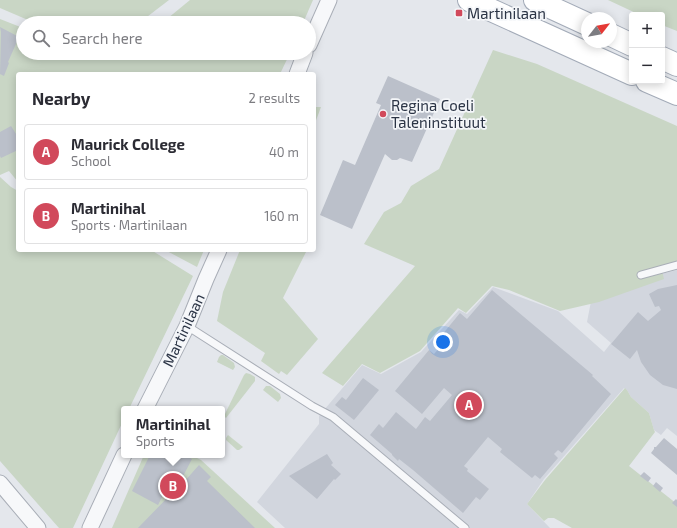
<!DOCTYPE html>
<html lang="en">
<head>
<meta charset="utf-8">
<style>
  :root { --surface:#fff; --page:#f2f2f3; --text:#2b2b33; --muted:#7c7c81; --line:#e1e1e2; --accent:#d1495b }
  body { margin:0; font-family:"Exo 2",sans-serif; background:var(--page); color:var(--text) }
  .controls { position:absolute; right:12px; top:12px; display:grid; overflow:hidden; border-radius:4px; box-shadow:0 2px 10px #0003 }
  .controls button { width:36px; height:36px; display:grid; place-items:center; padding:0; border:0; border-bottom:1px solid var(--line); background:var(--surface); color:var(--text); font:20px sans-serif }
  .compass { position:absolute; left:581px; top:12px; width:36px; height:36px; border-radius:50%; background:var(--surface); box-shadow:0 2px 10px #0003; rotate:59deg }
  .you { position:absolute; left:443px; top:342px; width:14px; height:14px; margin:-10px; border:3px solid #fff; border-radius:50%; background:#1a73e8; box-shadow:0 0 0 6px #1a73e833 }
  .badge { display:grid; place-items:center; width:26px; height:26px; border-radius:50%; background:var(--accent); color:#fff; font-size:13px; font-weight:700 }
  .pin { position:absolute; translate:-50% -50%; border:2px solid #fff; box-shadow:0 1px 4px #0006 }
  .popup { position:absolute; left:121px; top:406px; width:104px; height:52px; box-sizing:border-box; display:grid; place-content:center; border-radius:4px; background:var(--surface); filter:drop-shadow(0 1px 3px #0005); font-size:13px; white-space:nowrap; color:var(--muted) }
  .popup b { font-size:15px; color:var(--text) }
  .popup::after { content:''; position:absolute; left:50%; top:100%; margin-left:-8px; border:8px solid transparent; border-top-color:var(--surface) }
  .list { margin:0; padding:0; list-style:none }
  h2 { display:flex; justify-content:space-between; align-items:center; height:52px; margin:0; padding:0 16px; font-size:17px }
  h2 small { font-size:13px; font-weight:400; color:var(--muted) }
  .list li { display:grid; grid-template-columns:26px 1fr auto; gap:12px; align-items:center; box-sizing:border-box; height:56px; margin:0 8px 8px; padding:0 8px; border:1px solid var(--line); border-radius:4px }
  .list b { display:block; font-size:15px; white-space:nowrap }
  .list p { margin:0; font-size:13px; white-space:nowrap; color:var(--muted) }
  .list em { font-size:13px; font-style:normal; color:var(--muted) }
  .icon { flex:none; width:22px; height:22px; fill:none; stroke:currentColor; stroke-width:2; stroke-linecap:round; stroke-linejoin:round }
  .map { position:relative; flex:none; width:677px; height:528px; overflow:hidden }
  .search { position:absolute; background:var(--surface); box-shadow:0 2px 10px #0003; left:16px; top:16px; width:300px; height:44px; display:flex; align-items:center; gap:10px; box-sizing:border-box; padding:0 14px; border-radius:22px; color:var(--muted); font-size:15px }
  .panel { position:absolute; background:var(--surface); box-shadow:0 2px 10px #0003; left:16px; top:72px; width:300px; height:180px; border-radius:4px }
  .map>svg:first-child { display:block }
  .built { fill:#d2d6de }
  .green { fill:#c9d6c5 }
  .building { fill:#bbc0ca }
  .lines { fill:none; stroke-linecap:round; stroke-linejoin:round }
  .lane-casing { stroke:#a9aeb7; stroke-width:9 }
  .street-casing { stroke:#a9aeb7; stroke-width:17 }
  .primary-casing { stroke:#a3abb8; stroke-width:24 }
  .lane { stroke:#f7f8fa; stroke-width:7 }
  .street { stroke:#f7f8fa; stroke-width:15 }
  .primary { stroke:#fff; stroke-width:22 }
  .poi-dot { fill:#d1495b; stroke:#f4f6f9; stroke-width:1.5 }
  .labels { text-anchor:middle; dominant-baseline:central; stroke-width:3.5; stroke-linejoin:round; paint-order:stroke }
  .poi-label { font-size:15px; fill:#2b3445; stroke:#f4f6f9; text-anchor:start }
  .street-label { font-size:15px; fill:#2b3445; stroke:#f4f6f9 }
</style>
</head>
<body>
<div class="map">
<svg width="677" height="528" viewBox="0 0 677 528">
  <rect width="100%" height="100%" fill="#e4e7ec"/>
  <polygon class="built" points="677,270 677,436 667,428 661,435 654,430 649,413 631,397 627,390 624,388 544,479 527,504 550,528 285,528 257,502 319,424 319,416 362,365 381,374 421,352 459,310 467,314 493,287 558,311 604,352 611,343 587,322 593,291"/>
  <g class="green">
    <polygon points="0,0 169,0 139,23 35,23 0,8"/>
    <polygon points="190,0 313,0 303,23 162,23"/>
    <polygon points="608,0 677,0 677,31 662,25 662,15 640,15"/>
    <polygon points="0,19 23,28 23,53 290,53 280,74 18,74 18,182 9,171 0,175"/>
    <polygon points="493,50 537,64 677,126 677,261 661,266 664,279 599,302 560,311 509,290 492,286 466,313 458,308 420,351 380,373 362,364 343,386 322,373 415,266 364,244 384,212 401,203 411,186 439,169"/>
    <polygon points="314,107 321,107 314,126"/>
    <polygon points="0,177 11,187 18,191 18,250 151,250 193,276 129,409 124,409 124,419 73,528 59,528 0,461"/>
    <polygon points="165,250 204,250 197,267"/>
    <polygon points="240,250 307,250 283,298 318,339 287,375 281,371 279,374 261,361 265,353 217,321 223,292"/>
    <polygon points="221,355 223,355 234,363 235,367 233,370 217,362 219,357"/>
    <polygon points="246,373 250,374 255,377 255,381 226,418 224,416 244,375"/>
    <polygon points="266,386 270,386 280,394 281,398 278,402 263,390"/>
    <polygon points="625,388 627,390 631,397 649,413 654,430 655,432 629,466 677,504 677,528 572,528 554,518 548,518 544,521 527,504 545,480"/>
    <polygon points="228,435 243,447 239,450 237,450 226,440 226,438"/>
    <polygon points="144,455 191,455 201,460 275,528 112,528"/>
  </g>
  <g class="building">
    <polygon points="0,27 19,37 8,62 9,63 4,76 0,74 1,32"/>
    <polygon points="388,76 440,99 412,162 400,158 397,160 392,160 385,154 352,229 320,215 343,160 355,165 381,105 376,103"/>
    <polygon points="11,126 18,137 18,147 17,148 18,150 1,158 0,156 0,132"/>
    <polygon points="677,285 677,389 663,385 650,375 641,362 637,350 630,359 611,344 638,312 648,321 661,310 659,306 655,307 649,294 658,289"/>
    <polygon points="492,290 593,375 592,376 611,394 562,453 558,450 554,454 558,458 540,479 535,475 532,478 500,452 502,449 488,437 464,466 468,469 467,471 489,489 480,500 476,497 463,513 413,470 399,459 398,461 392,455 392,454 370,435 379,424 383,428 396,412 416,429 425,417 430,421 452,395 444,388 422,414 395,391 429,350 434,354 442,345 437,341 460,313 467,319"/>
    <polygon points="363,378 379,390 354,420 335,405 342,397 346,400"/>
    <polygon points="664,438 677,449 677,475 651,453 654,449 654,447 656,447"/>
    <polygon points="327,454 333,463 331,465 341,474 335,480 334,479 317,499 289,476"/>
    <polygon points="150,455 184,455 192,459 181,480 184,482 199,465 211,477 207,481 255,528 138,528 171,494 165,491 158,505 132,491"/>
    <polygon points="644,472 651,478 648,482 640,476"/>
    <polygon points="656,482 663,488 660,492 653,486"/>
    <polygon points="676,499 677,500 677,507 672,503"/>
  </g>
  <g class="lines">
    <g class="lane-casing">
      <g id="lane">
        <polyline points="641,275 677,265"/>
        <polyline points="187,326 312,406 333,417 465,528"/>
      </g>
    </g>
    <g class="street-casing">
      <g id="street">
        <polyline points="309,45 329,0"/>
        <polyline points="297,74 305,53"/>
        <polyline points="145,409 187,326 206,279 219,250"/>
        <polyline points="0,483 38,528"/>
        <polyline points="90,528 124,455"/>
      </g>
    </g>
    <g class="primary-casing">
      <g id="primary">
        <polyline points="469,0 632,74"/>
        <polyline points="535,0 587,24"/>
        <polyline points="611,35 632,45"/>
        <polyline points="662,58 677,65"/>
        <polyline points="647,81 677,94"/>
      </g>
    </g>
    <use href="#lane" class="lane"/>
    <use href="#street" class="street"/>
    <use href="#primary" class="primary"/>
  </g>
  <g class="poi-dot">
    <rect x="455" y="9" width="8" height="8" rx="2"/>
    <circle cx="383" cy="114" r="4"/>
  </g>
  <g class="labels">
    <g class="poi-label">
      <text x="467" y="13">Martinilaan</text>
      <text x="391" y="105">Regina Coeli<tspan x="391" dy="17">Taleninstituut</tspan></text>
    </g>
    <g class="street-label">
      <text transform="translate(183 330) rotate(-65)">Martinilaan</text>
    </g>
  </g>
</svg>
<div class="controls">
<button>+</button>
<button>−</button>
</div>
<svg class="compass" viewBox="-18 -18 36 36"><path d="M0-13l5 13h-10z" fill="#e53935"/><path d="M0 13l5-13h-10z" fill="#7c7c81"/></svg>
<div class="you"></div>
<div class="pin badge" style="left:469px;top:405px">A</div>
<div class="pin badge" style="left:173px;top:486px">B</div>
<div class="popup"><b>Martinihal</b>Sports</div>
<div class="search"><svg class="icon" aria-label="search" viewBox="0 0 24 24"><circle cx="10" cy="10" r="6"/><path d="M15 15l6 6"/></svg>Search here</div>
<section class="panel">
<h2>Nearby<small>2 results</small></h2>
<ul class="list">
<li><span class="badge">A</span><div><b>Maurick College</b><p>School</p></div><em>40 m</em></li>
<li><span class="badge">B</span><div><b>Martinihal</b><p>Sports · Martinilaan</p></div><em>160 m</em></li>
</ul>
</section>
</div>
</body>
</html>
